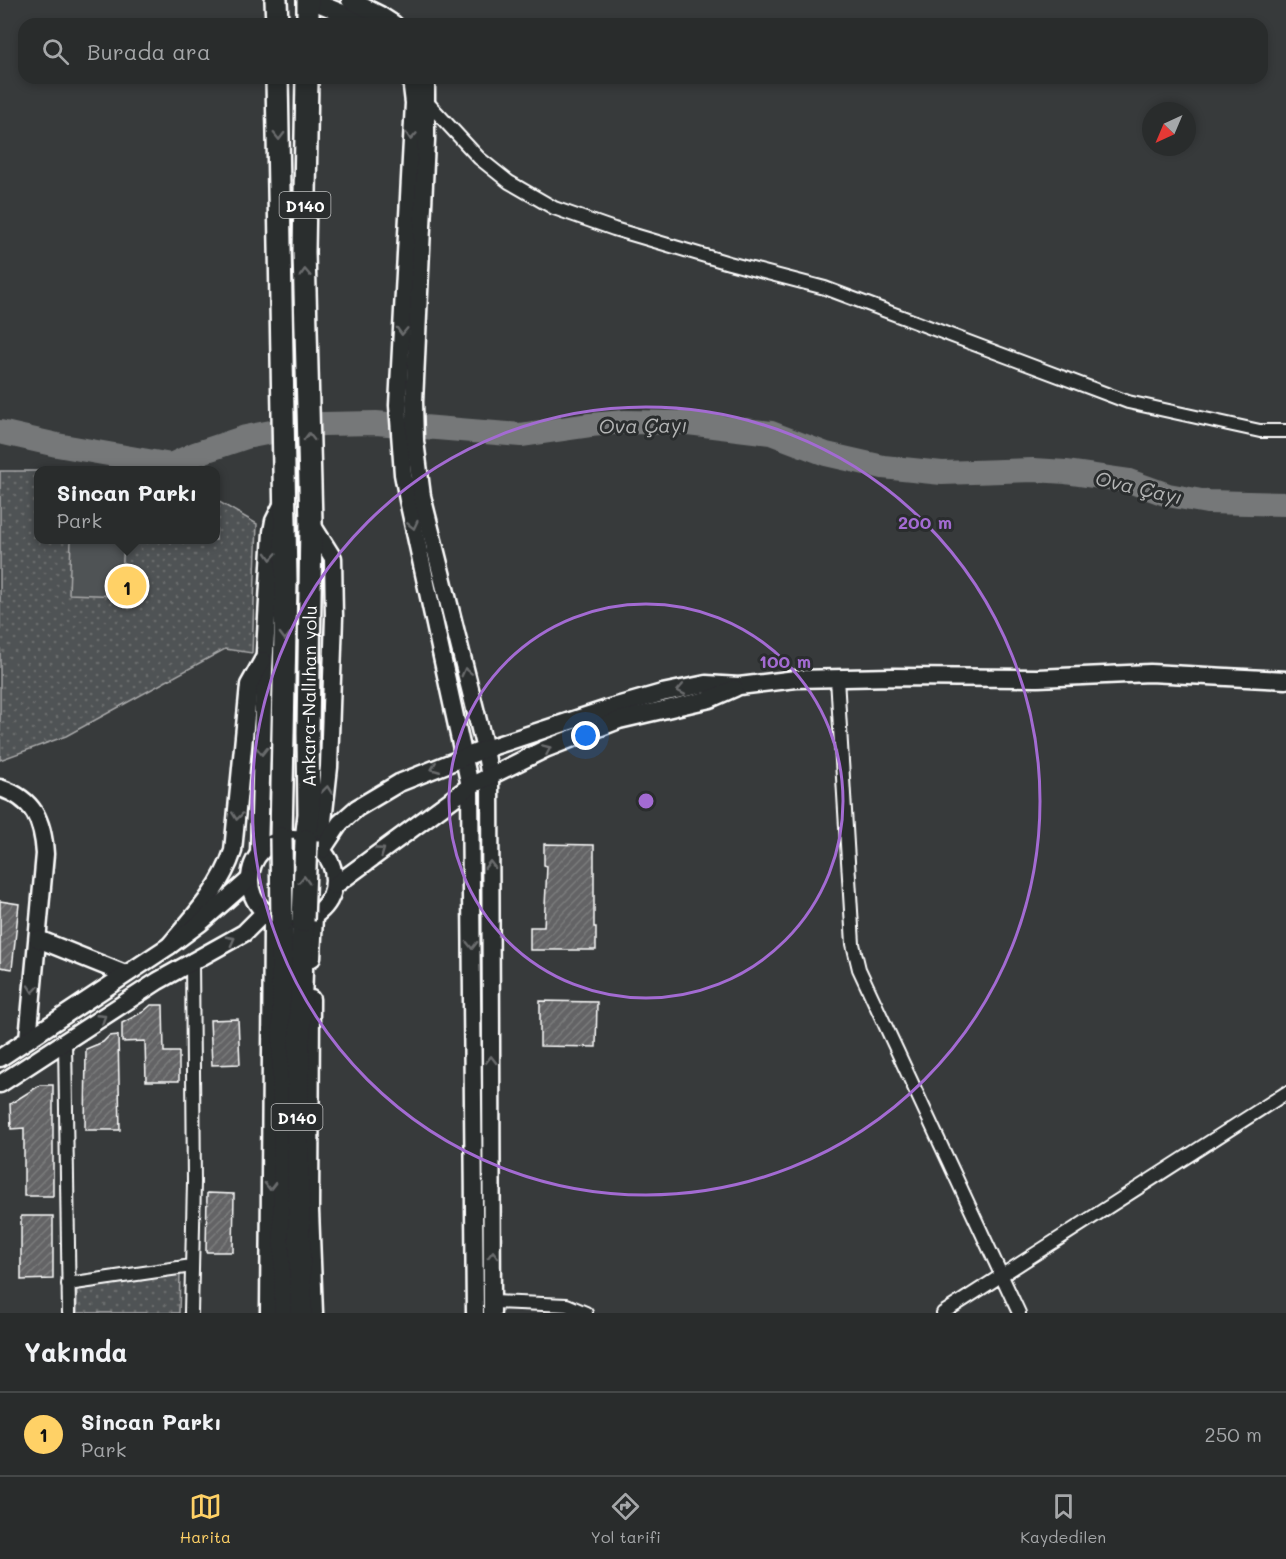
<!DOCTYPE html>
<html lang="tr">
<head>
<meta charset="utf-8">
<style>
  :root { --surface:#292c2c; --page:#353838; --text:#f1f3f6; --muted:#a5a7a9; --line:#454848; --accent:#ffd166 }
  body { margin:0; font-family:Mali,sans-serif; background:var(--page); color:var(--text) }
  .compass { position:absolute; left:1142px; top:102px; width:54px; height:54px; border-radius:50%; background:var(--surface); box-shadow:0 3px 9px #0003; rotate:224deg }
  .you { position:absolute; left:586px; top:736px; width:21px; height:21px; margin:-15px; border:4px solid #fff; border-radius:50%; background:#1a73e8; box-shadow:0 0 0 9px #1a73e833 }
  .badge { display:grid; place-items:center; width:39px; height:39px; border-radius:50%; background:var(--accent); color:#111; font-size:20px; font-weight:700 }
  .pin { position:absolute; translate:-50% -50%; border:3px solid #fff; box-shadow:0 2px 6px #0006 }
  .popup { position:absolute; left:34px; top:466px; width:186px; height:78px; box-sizing:border-box; display:grid; place-content:center; border-radius:12px; background:var(--surface); filter:drop-shadow(0 2px 4px #0005); font-size:20px; white-space:nowrap; color:var(--muted) }
  .popup b { font-size:22px; color:var(--text) }
  .popup::after { content:''; position:absolute; left:50%; top:100%; margin-left:-12px; border:12px solid transparent; border-top-color:var(--surface) }
  .list { margin:0; padding:0; list-style:none }
  h2 { display:flex; justify-content:space-between; align-items:center; height:78px; margin:0; padding:0 24px; font-size:26px }
  h2 small { font-size:20px; font-weight:400; color:var(--muted) }
  .list li { display:grid; grid-template-columns:39px 1fr auto; gap:18px; align-items:center; box-sizing:border-box; height:84px; padding:0 24px; border-top:2px solid var(--line) }
  .list b { display:block; font-size:22px; white-space:nowrap }
  .list p { margin:0; font-size:20px; white-space:nowrap; color:var(--muted) }
  .list em { font-size:20px; font-style:normal; color:var(--muted) }
  .icon { flex:none; width:33px; height:33px; fill:none; stroke:currentColor; stroke-width:2; stroke-linecap:round; stroke-linejoin:round }
  .map { position:relative; flex:none; width:1286px; height:1313px; overflow:hidden }
  .search { position:absolute; background:var(--surface); box-shadow:0 3px 9px #0003; left:18px; right:18px; top:18px; height:66px; display:flex; align-items:center; gap:15px; box-sizing:border-box; padding:0 21px; border-radius:18px; color:var(--muted); font-size:22px }
  .sheet { height:162px; background:var(--surface) }
  nav { display:flex; justify-content:space-around; align-items:center; box-sizing:border-box; height:84px; border-top:2px solid var(--line); background:var(--surface); font-size:16px; color:var(--muted) }
  nav a { display:grid; justify-items:center; gap:3px }
  nav .on { color:var(--accent) }
  .map>svg:first-child { display:block }
  .green { fill:url(#green-dots); stroke:#a8a9aa; stroke-width:1.5 }
  .pitch { fill:#505354; stroke:#a8a9aa; stroke-width:1.5 }
  .lines { fill:none; stroke-linecap:round; stroke-linejoin:round }
  .river { stroke:#767879; stroke-width:24 }
  .building { fill:url(#building-hatch); stroke:#fff; stroke-width:1.5 }
  .street-casing { stroke:#fff; stroke-width:16 }
  .secondary-casing { stroke:#fff; stroke-width:21 }
  .highway-casing { stroke:#fff; stroke-width:26 }
  .street { stroke:#2a2d2e; stroke-width:12 }
  .secondary { stroke:#2a2d2e; stroke-width:16 }
  .highway { stroke:#2a2d2e; stroke-width:21 }
  .highway-bridge-casing { stroke:#fff; stroke-width:26; stroke-linecap:butt }
  .highway-bridge { stroke:#2a2d2e; stroke-width:21 }
  .oneway { stroke:#6a6c6d }
  .ring { fill:none; stroke:#a36bd2; stroke-width:3 }
  .labels { text-anchor:middle; dominant-baseline:central; stroke-width:6; stroke-linejoin:round; paint-order:stroke }
  .shield { fill:#2a2d2e; stroke:#bfc0c0; stroke-width:1.5 }
  .shield-label { font-size:16px; font-weight:bold; fill:#fff }
  .street-label { font-size:18px; fill:#fff; stroke:#2a2d2e }
  .water-label { font-size:20px; font-style:italic; fill:#b4b5b5; stroke:#2a2d2e }
  .centre { fill:#a36bd2; stroke:#2a2d2e; stroke-width:3 }
  .ring-label { font-size:18px; text-anchor:middle; font-weight:bold; fill:#a36bd2; stroke:#2a2d2e; stroke-width:6; stroke-linejoin:round; paint-order:stroke }
</style>
</head>
<body>
<div class="map">
<svg width="1286" height="1313" viewBox="0 0 1286 1313">
  <defs>
    <pattern id="green-dots" width="8" height="8" patternUnits="userSpaceOnUse" patternTransform="scale(1.5)"><rect width="8" height="8" fill="#505354"/><path d="M2 2h.1M6 6h.1" fill="none" stroke="#6a6d6e" stroke-width="1.8" stroke-linecap="round"/></pattern>
    <pattern id="building-hatch" width="6" height="6" patternUnits="userSpaceOnUse" patternTransform="scale(1.5)"><rect width="6" height="6" fill="#636465"/><path d="M-1 1l2-2M0 6l6-6M5 7l2-2" fill="none" stroke="#7a7b7c"/></pattern>
  </defs>
  <rect width="100%" height="100%" fill="#373a3b"/>
  <filter id="ink" filterUnits="userSpaceOnUse"><feTurbulence type="fractalNoise" baseFrequency=".0167" numOctaves="2"/><feDisplacementMap in="SourceGraphic" scale="12" xChannelSelector="R" yChannelSelector="G"/><feConvolveMatrix kernelMatrix="1 2 1 2 8 2 1 2 1" color-interpolation-filters="sRGB"/></filter>
  <g filter="url(#ink)">
    <g class="green">
      <polygon points="0,471 38,471 39,540 216,540 216,500 257,524 252,653 225,649 66,736 0,760"/>
      <polygon points="180,1273 179,1313 77,1313 77,1290"/>
    </g>
    <polygon class="pitch" points="71,540 124,540 121,596 69,594"/>
    <g class="lines">
      <polyline class="river" points="0,432 57,445 171,465 195,454 246,437 297,427 323,424 376,423 521,435 590,425 625,422 688,423 771,433 826,454 883,467 942,473 1034,470 1066,472 1129,481 1168,495 1207,502 1286,504"/>
    </g>
    <g class="building">
      <polygon points="544,844 594,845 594,927 596,927 596,950 530,950 530,927 544,927 547,866 544,865"/>
      <polygon points="0,901 19,904 12,969 0,967"/>
      <polygon points="540,1001 597,1002 596,1047 540,1046"/>
      <polygon points="151,1005 163,1005 164,1052 179,1052 179,1081 146,1081 145,1041 122,1042 122,1023 143,1012"/>
      <polygon points="238,1019 240,1064 212,1065 210,1020"/>
      <polygon points="118,1035 120,1130 85,1130 86,1049 103,1042 109,1036"/>
      <polygon points="40,1085 53,1085 53,1196 24,1196 24,1128 11,1129 10,1104"/>
      <polygon points="207,1193 234,1194 233,1252 206,1252"/>
      <polygon points="21,1216 53,1216 53,1279 21,1280"/>
    </g>
    <g class="lines">
      <g class="street-casing">
        <g id="street">
          <polyline points="427,102 479,158 509,182 554,208 614,229 729,263 825,288 1128,402 1260,431 1286,431"/>
          <polyline points="837,678 853,944 859,969 1019,1313"/>
          <polyline points="65,1041 69,1313"/>
          <polyline points="68,1284 192,1266"/>
          <polyline points="493,1302 567,1305 586,1313"/>
          <polyline points="191,1313 194,1182 192,960"/>
          <polyline points="943,1313 1286,1093"/>
        </g>
      </g>
      <g class="secondary-casing">
        <g id="secondary">
          <polyline points="310,0 370,24"/>
          <polyline points="350,0 380,15 394,24"/>
          <polyline points="411,78 414,103 398,405 403,474 408,500 470,786 475,1313"/>
          <polyline points="426,78 426,140 414,402 415,441 422,496 485,749 490,777 492,1313"/>
          <polyline points="311,523 333,558 334,617 329,767 320,848"/>
          <path d="M0 788C34 799 43 821 45 854L28 1039"/>
          <circle cx="292" cy="880" r="42"/>
          <polyline points="322,850 340,823 357,808 399,783 485,749 613,707 662,693 706,684 739,686 796,679 893,677 1038,678 1150,673 1286,680"/>
          <polyline points="259,853 264,669 272,532 274,521 284,501"/>
          <polyline points="334,886 470,786 545,749 619,720 710,699 735,688"/>
          <polyline points="38,939 125,974"/>
          <path d="M169 946C194 916 221 888 233 851L249 685 263 660"/>
          <polyline points="312,958 314,916"/>
          <polyline points="311,999 310,1210 314,1313"/>
          <polyline points="0,1058 169,946 200,923 250,879"/>
          <polyline points="0,1084 158,981 244,933 265,912"/>
          <polyline points="269,1313 272,924"/>
        </g>
      </g>
      <g class="highway-casing">
        <g id="highway">
          <polyline points="276,0 277,24"/>
          <polyline points="308,24 308,0"/>
          <polyline points="277,78 286,580 281,838"/>
          <path id="s1" d="M306 840 309 814 308 733 311 523 304 252 307 78"/>
          <polyline points="282,921 285,1313"/>
          <polyline points="301,1313 297,1120 303,921"/>
        </g>
      </g>
      <use href="#street" class="street"/>
      <use href="#secondary" class="secondary"/>
      <use href="#highway" class="highway"/>
      <g class="highway-bridge-casing">
        <g id="highway-bridge">
          <polyline points="281,838 282,921"/>
          <polyline points="303,921 306,840"/>
        </g>
      </g>
      <use href="#highway-bridge" class="highway-bridge"/>
    </g>
    <defs><path id="oneway-chevron" d="M-2-3.5L2.5 0L-2 3.5" fill="none" stroke-width="1.6" stroke-linecap="round" stroke-linejoin="round" transform="scale(1.5)"/></defs>
    <g class="oneway">
      <use href="#oneway-chevron" transform="translate(279 136) rotate(89)"/>
      <use href="#oneway-chevron" transform="translate(411 136) rotate(94)"/>
      <use href="#oneway-chevron" transform="translate(305 273) rotate(-92)"/>
      <use href="#oneway-chevron" transform="translate(402 331) rotate(92)"/>
      <use href="#oneway-chevron" transform="translate(309 437) rotate(-91)"/>
      <use href="#oneway-chevron" transform="translate(413 525) rotate(77)"/>
      <use href="#oneway-chevron" transform="translate(271 556) rotate(93)"/>
      <use href="#oneway-chevron" transform="translate(285 636) rotate(91)"/>
      <use href="#oneway-chevron" transform="translate(466 672) rotate(-104)"/>
      <use href="#oneway-chevron" transform="translate(681 690) rotate(169)"/>
      <use href="#oneway-chevron" transform="translate(547 749) rotate(-24)"/>
      <use href="#oneway-chevron" transform="translate(262 751) rotate(91)"/>
      <use href="#oneway-chevron" transform="translate(435 768) rotate(158)"/>
      <use href="#oneway-chevron" transform="translate(327 790) rotate(-84)"/>
      <use href="#oneway-chevron" transform="translate(237 816) rotate(96)"/>
      <use href="#oneway-chevron" transform="translate(381 851) rotate(-36)"/>
      <use href="#oneway-chevron" transform="translate(490 865) rotate(-90)"/>
      <use href="#oneway-chevron" transform="translate(304 880) rotate(-88)"/>
      <use href="#oneway-chevron" transform="translate(231 940) rotate(-28)"/>
      <use href="#oneway-chevron" transform="translate(472 945) rotate(89)"/>
      <use href="#oneway-chevron" transform="translate(33 989) rotate(95)"/>
      <use href="#oneway-chevron" transform="translate(102 1018) rotate(-33)"/>
      <use href="#oneway-chevron" transform="translate(491 1060) rotate(-90)"/>
      <use href="#oneway-chevron" transform="translate(270 1186) rotate(90)"/>
      <use href="#oneway-chevron" transform="translate(493 1255) rotate(-90)"/>
    </g>
  </g>
  <g class="ring">
    <circle cx="646" cy="801" r="197"/>
    <circle cx="646" cy="801" r="394"/>
  </g>
  <g class="labels">
    <g class="shield">
      <rect x="279.5" y="192" width="51" height="26" rx="4.5"/>
      <rect x="271.5" y="1104" width="51" height="26" rx="4.5"/>
    </g>
    <g class="shield-label">
      <text x="305" y="205">D140</text>
      <text x="297" y="1117">D140</text>
    </g>
    <g class="street-label">
      <text stroke="none"><textPath href="#s1" startOffset="144">Ankara-Nallıhan yolu</textPath></text>
    </g>
    <g class="water-label">
      <text transform="translate(643 425) rotate(-1)">Ova Çayı</text>
      <text transform="translate(1139 487) rotate(13)">Ova Çayı</text>
    </g>
  </g>
  <circle cx="646" cy="801" r="9" class="centre"/>
  <g class="ring-label">
    <text x="925" y="529">200 m</text>
    <text x="785" y="668">100 m</text>
  </g>
</svg>
<svg class="compass" viewBox="-18 -18 36 36"><path d="M0-13l5 13h-10z" fill="#e53935"/><path d="M0 13l5-13h-10z" fill="#a5a7a9"/></svg>
<div class="you"></div>
<div class="pin badge" style="left:127px;top:586px">1</div>
<div class="popup"><b>Sincan Parkı</b>Park</div>
<div class="search"><svg class="icon" aria-label="search" viewBox="0 0 24 24"><circle cx="10" cy="10" r="6"/><path d="M15 15l6 6"/></svg>Burada ara</div>
</div>
<section class="sheet">
<h2>Yakında<small></small></h2>
<ul class="list">
<li><span class="badge">1</span><div><b>Sincan Parkı</b><p>Park</p></div><em>250 m</em></li>
</ul>
</section>
<nav>
<a class="on"><svg class="icon" aria-label="map" viewBox="0 0 24 24"><path d="M3 6l6-2 6 2 6-2v14l-6 2-6-2-6 2zM9 4v14M15 6v14"/></svg>Harita</a>
<a><svg class="icon" aria-label="directions" viewBox="0 0 24 24"><path d="M12 3l9 9-9 9-9-9zM9 14v-3h6M13 9l2 2-2 2"/></svg>Yol tarifi</a>
<a><svg class="icon" aria-label="saved" viewBox="0 0 24 24"><path d="M7 4h10v16l-5-4-5 4z"/></svg>Kaydedilen</a>
</nav>
</body>
</html>
